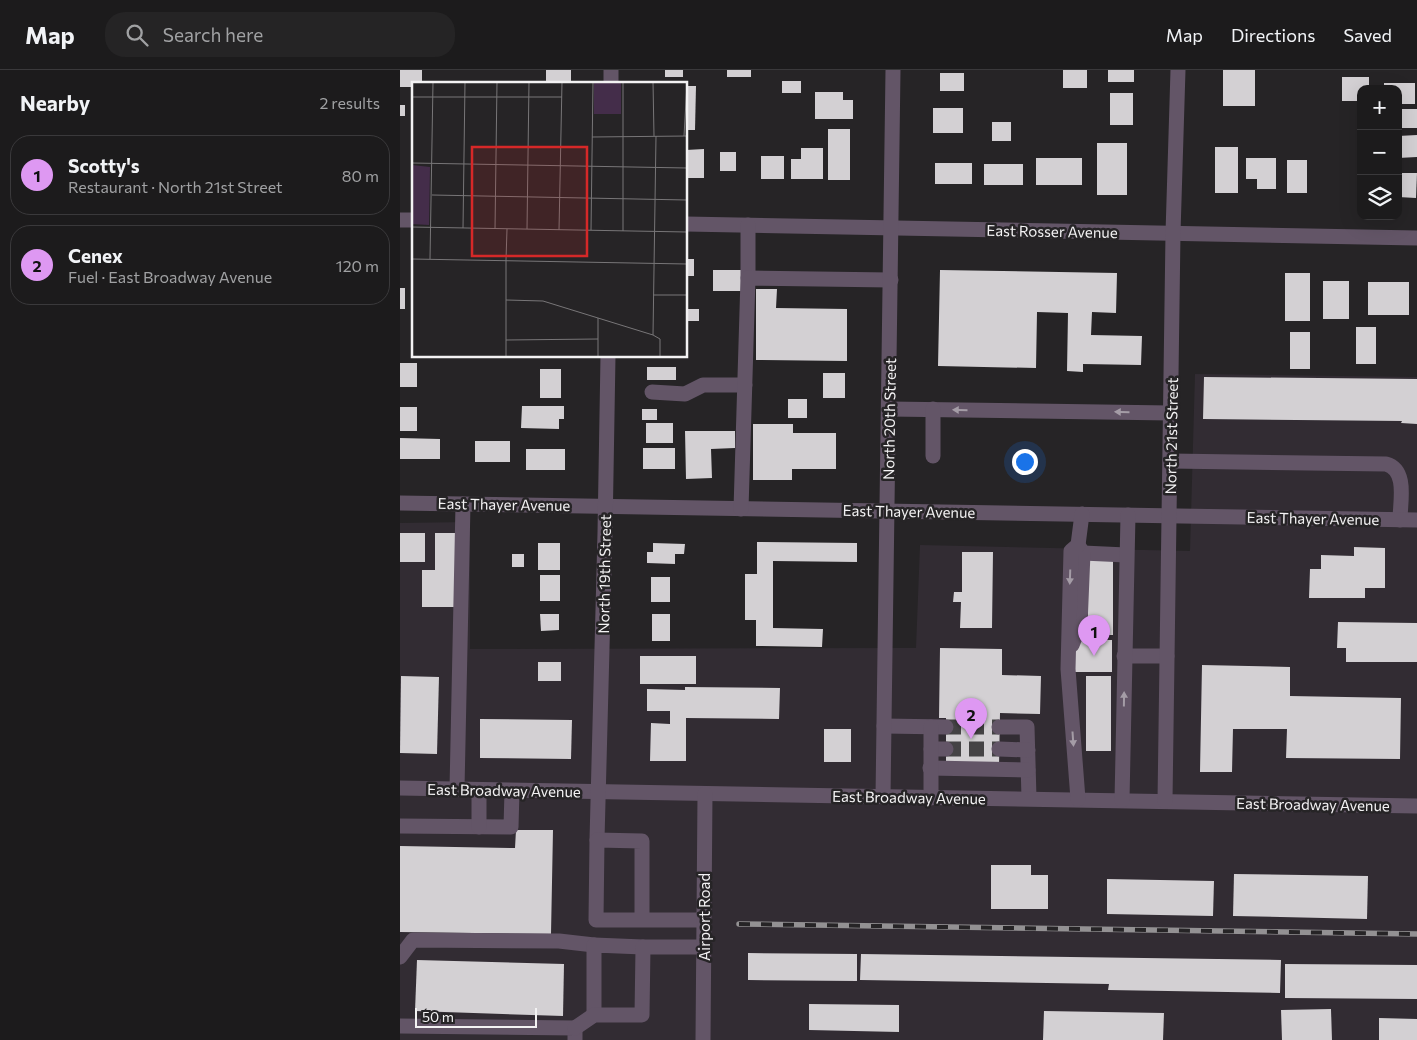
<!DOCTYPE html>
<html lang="en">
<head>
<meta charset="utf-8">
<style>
  :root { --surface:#1c1b1c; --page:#252425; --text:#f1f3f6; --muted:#a0a1a3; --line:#3a393b; --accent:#de98f2 }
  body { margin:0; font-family:Commissioner,sans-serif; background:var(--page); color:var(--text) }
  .controls { position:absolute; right:15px; top:15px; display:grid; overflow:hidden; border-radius:10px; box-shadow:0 5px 20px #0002 }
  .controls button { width:45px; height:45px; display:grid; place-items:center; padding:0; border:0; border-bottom:1px solid var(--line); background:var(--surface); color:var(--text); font:25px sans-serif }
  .scale { position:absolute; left:15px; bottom:12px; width:122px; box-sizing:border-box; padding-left:5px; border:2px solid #f3f2f3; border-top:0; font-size:14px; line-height:18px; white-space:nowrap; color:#f3f2f3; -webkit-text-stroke:4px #262426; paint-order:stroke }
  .you { position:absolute; left:624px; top:391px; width:18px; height:18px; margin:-12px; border:4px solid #fff; border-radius:50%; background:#1a73e8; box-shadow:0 0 0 8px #1a73e833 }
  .badge { display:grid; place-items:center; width:32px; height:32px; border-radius:50%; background:var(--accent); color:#111; font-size:16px; font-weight:700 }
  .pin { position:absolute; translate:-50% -41px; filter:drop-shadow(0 1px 2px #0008) }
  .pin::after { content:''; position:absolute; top:26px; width:18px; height:15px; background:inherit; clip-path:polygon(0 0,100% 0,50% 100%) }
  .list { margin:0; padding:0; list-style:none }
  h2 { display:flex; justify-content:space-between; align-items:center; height:65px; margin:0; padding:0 20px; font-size:21px }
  h2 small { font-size:16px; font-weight:400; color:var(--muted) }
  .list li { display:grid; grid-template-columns:32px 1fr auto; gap:15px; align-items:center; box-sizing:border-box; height:80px; margin:0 10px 10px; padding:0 10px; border:1px solid var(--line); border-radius:20px }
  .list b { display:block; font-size:19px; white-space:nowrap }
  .list p { margin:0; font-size:16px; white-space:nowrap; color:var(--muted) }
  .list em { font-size:16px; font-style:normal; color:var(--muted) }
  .icon { flex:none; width:28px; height:28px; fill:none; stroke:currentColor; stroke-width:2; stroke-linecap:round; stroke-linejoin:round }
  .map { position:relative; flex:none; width:1017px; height:970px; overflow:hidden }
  header { display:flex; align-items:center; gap:30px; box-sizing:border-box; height:70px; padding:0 25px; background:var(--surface); border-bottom:1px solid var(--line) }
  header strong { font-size:24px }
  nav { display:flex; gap:28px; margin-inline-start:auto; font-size:18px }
  .search { width:350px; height:45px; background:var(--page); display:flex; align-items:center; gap:12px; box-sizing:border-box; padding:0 18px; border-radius:20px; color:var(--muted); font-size:19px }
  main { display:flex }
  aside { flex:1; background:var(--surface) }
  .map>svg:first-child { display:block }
  .built { fill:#322c33 }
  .building { fill:#d3d0d3 }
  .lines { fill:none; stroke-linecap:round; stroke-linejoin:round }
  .minor-tunnel { stroke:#454345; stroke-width:15; stroke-dasharray:15 8; stroke-linecap:butt }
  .minor { stroke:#635567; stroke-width:15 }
  .rail-casing { stroke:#939193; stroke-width:5.5 }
  .rail { stroke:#262426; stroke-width:4; stroke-dasharray:11; stroke-linecap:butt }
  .oneway { fill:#a49ca6 }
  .labels { text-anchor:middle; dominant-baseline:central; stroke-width:5; stroke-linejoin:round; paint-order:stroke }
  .street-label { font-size:15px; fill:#f3f2f3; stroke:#262426 }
  .inset-road { fill:none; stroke:#787678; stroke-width:1 }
  .view { fill:#d62828; fill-opacity:0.15; stroke:#d62828; stroke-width:2.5 }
  .inset-edge { fill:none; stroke:#f3f2f3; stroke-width:2.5 }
</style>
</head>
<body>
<header>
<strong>Map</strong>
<div class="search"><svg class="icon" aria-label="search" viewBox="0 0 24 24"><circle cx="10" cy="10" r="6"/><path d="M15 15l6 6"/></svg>Search here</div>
<nav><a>Map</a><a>Directions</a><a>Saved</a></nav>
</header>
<main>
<aside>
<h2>Nearby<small>2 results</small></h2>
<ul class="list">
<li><span class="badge">1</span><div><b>Scotty's</b><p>Restaurant · North 21st Street</p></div><em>80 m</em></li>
<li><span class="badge">2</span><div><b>Cenex</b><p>Fuel · East Broadway Avenue</p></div><em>120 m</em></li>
</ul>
</aside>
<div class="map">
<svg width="1017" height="970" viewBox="0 0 1017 970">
  <rect width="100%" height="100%" fill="#262426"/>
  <polygon class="built" points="795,304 1017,307 1017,970 0,970 0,453 70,452 70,579 516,578 520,475 790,481"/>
  <g class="building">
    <polygon points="0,0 22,0 22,14 14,14 14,17 0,17"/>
    <rect x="146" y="0" width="25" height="14"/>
    <rect x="265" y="0" width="18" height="7"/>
    <rect x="327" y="0" width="24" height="7"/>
    <rect x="663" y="0" width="24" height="18"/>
    <rect x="708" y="0" width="26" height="12"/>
    <rect x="823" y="0" width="32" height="36"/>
    <rect x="540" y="3" width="24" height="18"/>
    <polygon points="942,7 969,7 969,19 961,19 961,31 942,31"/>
    <rect x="382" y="11" width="19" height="12"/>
    <polygon points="984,13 1015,13 1015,34 998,34 998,19 984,19"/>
    <polygon points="286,16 296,16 295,60 286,60"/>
    <polygon points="415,22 443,22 443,30 453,30 453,49 415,49"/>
    <rect x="710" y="23" width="23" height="32"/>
    <rect x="0" y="35" width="5" height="11"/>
    <rect x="533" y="38" width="30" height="25"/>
    <rect x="998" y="39" width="19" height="19"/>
    <rect x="592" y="52" width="19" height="19"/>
    <rect x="428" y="59" width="22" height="51"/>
    <polygon points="1017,65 1017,87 998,88 998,66"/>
    <rect x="697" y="73" width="30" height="52"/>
    <rect x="815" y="77" width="23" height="46"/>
    <polygon points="401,78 423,78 423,109 391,109 391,89 401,89"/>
    <polygon points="304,79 304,108 286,108 286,80"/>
    <rect x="320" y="82" width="16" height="19"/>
    <rect x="361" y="86" width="23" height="23"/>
    <rect x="636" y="88" width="46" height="27"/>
    <polygon points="846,88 876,88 876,119 857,119 857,109 846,109"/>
    <rect x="887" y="90" width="20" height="33"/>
    <rect x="535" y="93" width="37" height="21"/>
    <rect x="584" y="94" width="39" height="21"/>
    <polygon points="998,103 1017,103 1016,128 998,127"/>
    <rect x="286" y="189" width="8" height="17"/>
    <rect x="313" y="200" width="29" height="21"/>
    <polygon points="540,200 717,203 716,243 692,242 691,265 742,266 741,295 683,294 683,302 667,301 668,243 637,242 636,298 538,296"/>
    <rect x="885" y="203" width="25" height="48"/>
    <rect x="923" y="211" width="26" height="38"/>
    <rect x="968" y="212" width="41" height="33"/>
    <rect x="0" y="218" width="5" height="21"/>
    <polygon points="356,219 377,219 376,238 447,239 447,291 356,290"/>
    <rect x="286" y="239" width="13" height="12"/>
    <rect x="956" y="257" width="20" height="37"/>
    <rect x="890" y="262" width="20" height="37"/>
    <rect x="0" y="293" width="17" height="24"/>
    <rect x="247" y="297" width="29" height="13"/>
    <rect x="140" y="299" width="21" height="29"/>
    <rect x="423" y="303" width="22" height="25"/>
    <polygon points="804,307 1017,309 1017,354 1001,353 1002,351 803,349"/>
    <rect x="388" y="329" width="19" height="19"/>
    <polygon points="122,336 164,336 164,349 159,349 159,359 121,358"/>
    <rect x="0" y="337" width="17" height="24"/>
    <rect x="242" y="339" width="15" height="11"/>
    <rect x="246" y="353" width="27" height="20"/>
    <polygon points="353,354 393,354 393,363 436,363 436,399 392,399 392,410 353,410"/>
    <polygon points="285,361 335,361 335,378 311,379 312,408 286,409"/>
    <polygon points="0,368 40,369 40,389 0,389"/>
    <rect x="75" y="371" width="35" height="21"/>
    <rect x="243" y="378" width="32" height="21"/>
    <rect x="126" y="379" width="39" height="21"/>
    <rect x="0" y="463" width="25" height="29"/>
    <polygon points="35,463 56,463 55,537 22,537 22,500 35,500"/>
    <polygon points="357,472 457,473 457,492 373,491 373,558 423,559 422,577 356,576 356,550 345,550 345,504 357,504"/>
    <rect x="138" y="473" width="22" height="27"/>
    <polygon points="253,473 285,474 284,484 275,484 275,494 247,493 247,482 253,482"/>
    <polygon points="954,477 985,478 985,518 965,518 965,528 909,528 910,499 921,499 921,485 954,486"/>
    <polygon points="562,482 593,482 592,558 560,558 561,532 553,532 554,522 562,522"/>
    <rect x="112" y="484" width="12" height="13"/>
    <rect x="688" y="490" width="25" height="75"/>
    <rect x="140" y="505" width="20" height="26"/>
    <rect x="251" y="507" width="19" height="25"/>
    <polygon points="140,544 159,544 159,560 141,561"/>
    <rect x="252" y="544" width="18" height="27"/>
    <polygon points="938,552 1017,553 1017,592 946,592 946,578 937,578"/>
    <rect x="675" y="570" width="37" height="32"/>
    <polygon points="540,578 602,579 602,605 641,606 640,644 600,643 599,696 546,695 546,648 539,648"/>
    <rect x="240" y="586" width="56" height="28"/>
    <rect x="138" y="592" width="23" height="19"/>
    <polygon points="802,595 890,597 890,626 1001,628 1000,689 886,688 887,659 833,659 832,702 800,702"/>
    <polygon points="1,606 39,607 37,684 0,683"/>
    <rect x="686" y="606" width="25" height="75"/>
    <polygon points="285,617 380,618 379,649 286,648 286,691 250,691 251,653 270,654 270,641 247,641 247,619 285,620"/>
    <polygon points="80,649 172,650 171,689 80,688"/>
    <rect x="424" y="659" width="27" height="33"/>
    <polygon points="116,760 153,760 151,864 0,862 0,776 115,778"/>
    <polygon points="591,795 631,795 631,805 648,805 648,839 591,839"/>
    <polygon points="834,804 968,806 967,849 833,846"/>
    <polygon points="707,809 814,811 813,846 707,844"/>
    <polygon points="348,883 457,884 457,911 348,910"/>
    <polygon points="461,884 881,890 880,923 708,920 709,914 460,910"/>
    <polygon points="17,890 164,894 163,946 15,941"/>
    <polygon points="885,894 1017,895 1017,929 885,928"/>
    <polygon points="409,934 499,935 499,962 409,960"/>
    <polygon points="931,939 932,970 882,970 881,940"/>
    <polygon points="644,941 764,943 763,970 643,970"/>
    <polygon points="979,948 1017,949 1017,970 979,970"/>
  </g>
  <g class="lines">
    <g class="minor-tunnel">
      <polyline points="546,657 599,657"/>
      <polyline points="546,679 599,679"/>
    </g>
    <g class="minor">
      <polyline points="211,14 211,0"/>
      <polyline points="0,150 14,150"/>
      <polyline points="286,154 1017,168"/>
      <polyline points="348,208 348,155"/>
      <polyline points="252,322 285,324 303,315 345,315"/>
      <polyline points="489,339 771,343"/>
      <polyline points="533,386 533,339"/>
      <path d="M770 391 986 394C1008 400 1000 432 1000 450"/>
      <polyline points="0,433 1017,450"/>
      <polyline points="341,439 348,208 491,210"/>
      <polyline points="683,483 726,485"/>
      <polyline points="672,575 680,555 683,483 678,475"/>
      <polyline points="724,586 767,586"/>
      <polyline points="484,656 546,657"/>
      <polyline points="599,657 627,657 629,728"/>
      <polyline points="531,679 546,679"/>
      <polyline points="599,679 628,680"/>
      <polyline points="530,698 628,700"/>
      <polyline points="0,718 1017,736"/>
      <polyline points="57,719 63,434"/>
      <polyline points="483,727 493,0"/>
      <polyline points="531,728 531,657"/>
      <polyline points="678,729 668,599 671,481 678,475 682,444"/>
      <polyline points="722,730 728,445"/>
      <polyline points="765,731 773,163 778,0"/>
      <polyline points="0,756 111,757 112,721"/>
      <polyline points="79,757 79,720"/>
      <polyline points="197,770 205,463 208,286"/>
      <polyline points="242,850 196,850 197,770 242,771 242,850 304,850"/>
      <polyline points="0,887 13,870 159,871 194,875"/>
      <polyline points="194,945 194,875 243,877"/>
      <polyline points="0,956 175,958 175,970"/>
      <polyline points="175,958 194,945 242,945 243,877 304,877"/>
      <polyline points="303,970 305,724"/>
    </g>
    <g class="rail-casing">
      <polyline id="rail" points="339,854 1017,864"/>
    </g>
    <use href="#rail" class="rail"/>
  </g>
  <defs><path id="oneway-solid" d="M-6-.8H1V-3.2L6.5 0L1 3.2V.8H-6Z" transform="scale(1.25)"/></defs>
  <g class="oneway">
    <use href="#oneway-solid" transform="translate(560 340) rotate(-179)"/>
    <use href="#oneway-solid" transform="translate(722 342) rotate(-179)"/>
    <use href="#oneway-solid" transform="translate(670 507) rotate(92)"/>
    <use href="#oneway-solid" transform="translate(724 629) rotate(-89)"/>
    <use href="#oneway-solid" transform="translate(673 669) rotate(86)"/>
  </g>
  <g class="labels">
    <g class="street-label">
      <text transform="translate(652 161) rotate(1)">East Rosser Avenue</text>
      <text transform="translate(489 349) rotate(-89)">North 20th Street</text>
      <text transform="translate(771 366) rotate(-89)">North 21st Street</text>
      <text transform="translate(104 434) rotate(1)">East Thayer Avenue</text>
      <text transform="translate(509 441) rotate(1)">East Thayer Avenue</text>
      <text transform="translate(913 448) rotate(1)">East Thayer Avenue</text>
      <text transform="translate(204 504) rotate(-89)">North 19th Street</text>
      <text transform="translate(104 720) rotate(1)">East Broadway Avenue</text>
      <text transform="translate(509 727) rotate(1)">East Broadway Avenue</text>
      <text transform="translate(913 734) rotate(1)">East Broadway Avenue</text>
      <text transform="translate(304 847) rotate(-90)">Airport Road</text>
    </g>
  </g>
  <g transform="translate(12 12)">
    <rect width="275" height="275" fill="#262426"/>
    <path d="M182 1H209V32H182ZM0 83 18 85 17 143 0 142Z" fill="#442d4a"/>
    <path class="inset-road" d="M241 0 242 54M0 15H150M272 54 275 1M180 55 275 54M0 81 275 86M20 113 275 118M0 145 275 150M51 146 53 0M83 147 85 0M115 147 117 0M147 148 150 0M179 148 181 0M211 149V0M275 150V115M0 177 275 182M18 177 21 0M94 178 95 147M241 213H275M94 218 131 219 241 253 248 257V275M241 253 244 54M94 258 186 257M94 275V178M186 275V236"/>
    <path class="view" d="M60 65H175V174H60Z"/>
    <rect width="275" height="275" class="inset-edge"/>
  </g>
</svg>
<div class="controls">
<button>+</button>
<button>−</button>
<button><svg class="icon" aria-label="layers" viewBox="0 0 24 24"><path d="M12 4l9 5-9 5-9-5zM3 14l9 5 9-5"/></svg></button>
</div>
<div class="scale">50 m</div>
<div class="you"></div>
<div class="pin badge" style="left:694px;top:586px">1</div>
<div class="pin badge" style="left:571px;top:669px">2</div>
</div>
</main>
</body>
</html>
